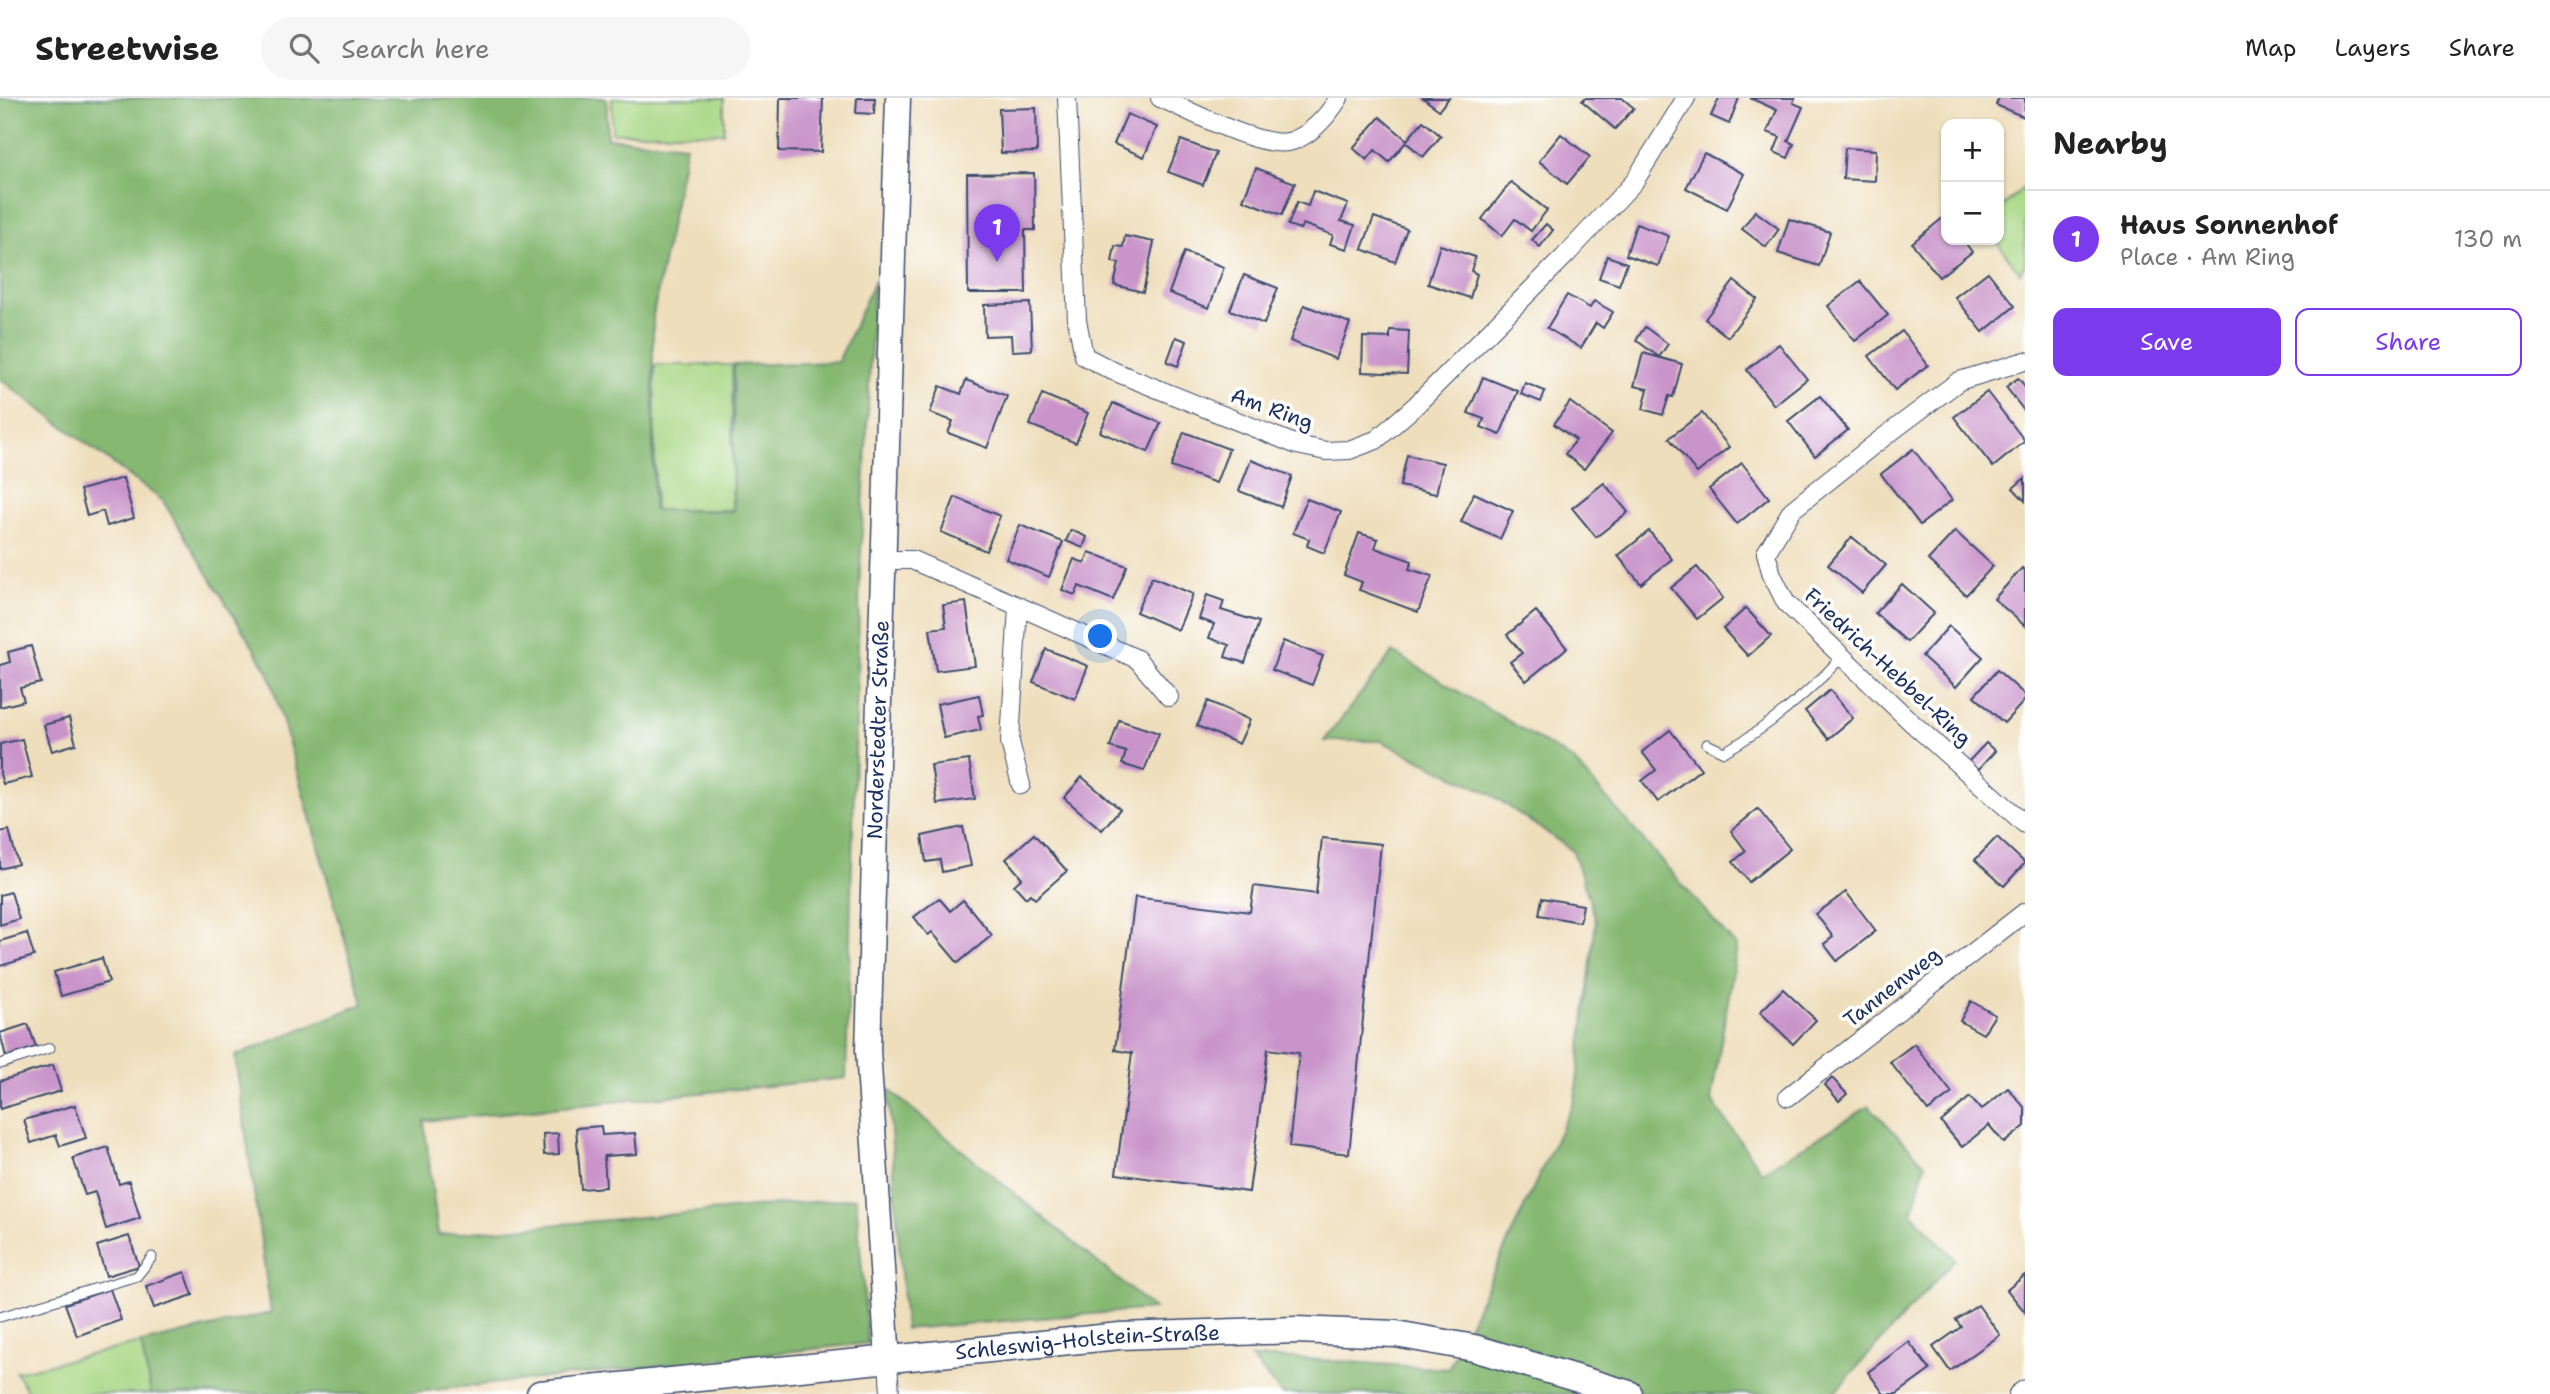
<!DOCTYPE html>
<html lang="en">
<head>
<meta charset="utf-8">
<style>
  :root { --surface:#fff; --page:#f6f6f6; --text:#222; --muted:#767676; --line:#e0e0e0; --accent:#7c3aed }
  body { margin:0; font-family:"Shantell Sans",sans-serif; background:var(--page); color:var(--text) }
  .controls { position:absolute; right:21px; top:21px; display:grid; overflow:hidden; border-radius:14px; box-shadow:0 2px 5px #0004 }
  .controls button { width:63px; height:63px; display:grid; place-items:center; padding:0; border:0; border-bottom:2px solid var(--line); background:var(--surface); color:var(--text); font:35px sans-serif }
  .you { position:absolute; left:1101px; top:539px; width:24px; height:24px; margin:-18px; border:5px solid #fff; border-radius:50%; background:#1a73e8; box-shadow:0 0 0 10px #1a73e833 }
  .badge { display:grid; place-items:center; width:46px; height:46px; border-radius:50%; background:var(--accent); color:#fff; font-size:23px; font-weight:700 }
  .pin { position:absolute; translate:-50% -58px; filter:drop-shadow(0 2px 4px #0008) }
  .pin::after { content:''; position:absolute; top:37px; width:24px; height:21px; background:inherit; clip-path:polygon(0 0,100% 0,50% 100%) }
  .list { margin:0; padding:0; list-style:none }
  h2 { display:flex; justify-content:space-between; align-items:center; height:91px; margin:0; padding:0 28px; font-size:30px }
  h2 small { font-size:23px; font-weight:400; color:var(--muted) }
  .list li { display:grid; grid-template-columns:46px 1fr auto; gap:21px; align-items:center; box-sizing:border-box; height:98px; padding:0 28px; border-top:2px solid var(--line) }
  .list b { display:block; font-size:26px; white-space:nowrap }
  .list p { margin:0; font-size:23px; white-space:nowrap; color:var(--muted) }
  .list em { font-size:23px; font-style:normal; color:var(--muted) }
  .actions { display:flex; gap:14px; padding:21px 28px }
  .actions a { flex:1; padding:16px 0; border:2px solid var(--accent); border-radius:14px; text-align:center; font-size:24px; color:var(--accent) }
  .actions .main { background:var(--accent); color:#fff }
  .icon { flex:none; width:38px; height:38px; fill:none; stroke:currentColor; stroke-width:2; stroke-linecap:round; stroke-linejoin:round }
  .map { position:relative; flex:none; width:2025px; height:1296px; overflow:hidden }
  header { display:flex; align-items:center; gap:42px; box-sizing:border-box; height:98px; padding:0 35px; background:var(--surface); border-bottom:2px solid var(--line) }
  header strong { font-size:33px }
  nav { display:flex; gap:38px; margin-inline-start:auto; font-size:24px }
  .search { width:490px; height:63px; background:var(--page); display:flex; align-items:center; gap:18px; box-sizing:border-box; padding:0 24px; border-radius:38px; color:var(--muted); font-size:26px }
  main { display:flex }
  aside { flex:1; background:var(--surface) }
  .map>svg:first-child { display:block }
  .green { fill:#a9d785; stroke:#628372; stroke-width:2 }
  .forest { fill:#86b872; stroke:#507468; stroke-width:2 }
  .building { fill:#c994ca }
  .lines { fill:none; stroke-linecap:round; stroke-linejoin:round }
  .lane-casing { stroke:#3b496c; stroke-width:11 }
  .street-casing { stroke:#3b496c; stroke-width:20 }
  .secondary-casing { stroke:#3b496c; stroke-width:27 }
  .primary-casing { stroke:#3b496c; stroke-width:29 }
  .lane { stroke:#fff; stroke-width:9 }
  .street { stroke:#fff; stroke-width:18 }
  .secondary { stroke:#fff; stroke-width:24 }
  .primary { stroke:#fff; stroke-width:26 }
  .labels { text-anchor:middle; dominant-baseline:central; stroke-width:7; stroke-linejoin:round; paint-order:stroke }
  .street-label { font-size:21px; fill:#1b2f5e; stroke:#fff }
</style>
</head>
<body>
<header>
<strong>Streetwise</strong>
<div class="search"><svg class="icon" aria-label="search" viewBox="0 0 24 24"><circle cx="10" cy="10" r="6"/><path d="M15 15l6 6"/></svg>Search here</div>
<nav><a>Map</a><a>Layers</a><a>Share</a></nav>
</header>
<main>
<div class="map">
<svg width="2025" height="1296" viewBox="0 0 2025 1296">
  <rect width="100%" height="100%" fill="#fff"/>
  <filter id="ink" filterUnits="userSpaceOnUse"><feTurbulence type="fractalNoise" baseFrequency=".0143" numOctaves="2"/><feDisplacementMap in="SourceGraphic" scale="14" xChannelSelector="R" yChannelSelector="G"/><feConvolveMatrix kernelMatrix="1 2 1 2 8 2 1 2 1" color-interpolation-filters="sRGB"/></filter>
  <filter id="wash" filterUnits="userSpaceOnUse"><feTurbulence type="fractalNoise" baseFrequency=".00686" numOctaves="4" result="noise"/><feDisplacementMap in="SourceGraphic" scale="28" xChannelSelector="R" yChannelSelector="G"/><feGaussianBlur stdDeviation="1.57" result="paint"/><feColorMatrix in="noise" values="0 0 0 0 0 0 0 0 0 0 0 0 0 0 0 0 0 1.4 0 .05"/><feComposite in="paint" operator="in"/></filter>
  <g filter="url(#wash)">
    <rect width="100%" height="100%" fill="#eedebc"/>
    <g class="green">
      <rect x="612" y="0" width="112" height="35"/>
      <polygon points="2025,88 2025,166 2020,175 1995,142 1999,142 1999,112"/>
      <rect x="655" y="267" width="77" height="145"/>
      <polygon points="141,1245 151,1296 29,1296 16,1274"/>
    </g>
    <g class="forest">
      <polygon points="0,0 607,0 607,40 686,47 653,217 653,412 733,413 734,267 838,264 874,184 860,474 846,980 424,1023 438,1137 856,1100 868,1245 397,1296 151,1296 141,1245 271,1215 235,958 363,906 269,575 163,403 0,281"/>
      <polygon points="1393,554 1573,662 1737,849 1711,1002 1762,1074 1869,1008 1925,1066 1912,1116 1955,1161 1833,1296 1282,1296 1251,1260 1293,1260 1448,1271 1575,1001 1596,822 1573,753 1489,695 1381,643 1324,643"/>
      <polygon points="888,991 1154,1211 905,1231"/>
    </g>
    <g id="blocks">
      <g class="building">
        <polygon points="780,0 823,0 821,54 779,53"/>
        <polygon points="857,0 875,0 874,16 856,15"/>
        <polygon points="1423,0 1449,0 1439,12"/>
        <polygon points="1585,0 1622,0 1634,10 1615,31 1582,3"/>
        <polygon points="1719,0 1739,0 1729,26 1711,18"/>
        <polygon points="1750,0 1795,0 1793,5 1803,9 1788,43 1794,46 1788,60 1774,54 1780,39 1767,34 1777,12"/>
        <polygon points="1999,0 2025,0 2024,19 1996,7"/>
        <polygon points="1036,10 1037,54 1001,55 999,11"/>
        <polygon points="1127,16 1157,29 1144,59 1114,46"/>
        <polygon points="1380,19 1407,42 1423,23 1441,38 1423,59 1406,44 1389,64 1375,52 1367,62 1353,50"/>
        <polygon points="1561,36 1590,59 1567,86 1539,63"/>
        <polygon points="1181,42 1216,55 1203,87 1168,74"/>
        <polygon points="1845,50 1876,52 1875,83 1843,81"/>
        <polygon points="1704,55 1744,76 1727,111 1686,90"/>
        <polygon points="1256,70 1295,85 1282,117 1243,102"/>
        <polygon points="1034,75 1035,132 1025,132 1026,195 968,195 967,76"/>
        <polygon points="1511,84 1547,112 1531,133 1515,121 1502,138 1482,121"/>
        <polygon points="1313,93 1348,106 1341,123 1355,127 1347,151 1330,146 1333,137 1303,126 1300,131 1288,127 1297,104 1308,108"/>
        <polygon points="1755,113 1779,131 1766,149 1742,131"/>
        <polygon points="1374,119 1407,131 1395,164 1362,151"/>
        <polygon points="1944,119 1946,142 1963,142 1972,154 1939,179 1912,145"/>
        <polygon points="1789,121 1830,134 1819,168 1778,155"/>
        <polygon points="1546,126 1553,132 1540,149 1532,142"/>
        <polygon points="1636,126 1669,138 1658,168 1626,157"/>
        <polygon points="1125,138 1154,144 1143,194 1114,187 1119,165 1112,164 1115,148 1123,149"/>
        <polygon points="1440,147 1475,159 1471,173 1477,176 1470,200 1428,186"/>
        <polygon points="1184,154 1224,169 1209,210 1169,195"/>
        <polygon points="1607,158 1627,165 1619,187 1599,180"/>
        <polygon points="1988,174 2015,208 1983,234 1955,199"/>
        <polygon points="1244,177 1278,190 1264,226 1230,212"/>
        <polygon points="1734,183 1757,201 1728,239 1705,221"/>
        <polygon points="1860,183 1888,217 1855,243 1828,208"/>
        <polygon points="1567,197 1590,210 1594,203 1613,214 1603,230 1596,225 1581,250 1547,230"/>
        <polygon points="1030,205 1032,252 1012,253 1011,237 985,238 984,207"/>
        <polygon points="1304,207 1350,225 1336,261 1290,243"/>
        <polygon points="1645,229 1668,246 1659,259 1636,242"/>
        <polygon points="1390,232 1409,233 1407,276 1362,274 1363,239 1390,240"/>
        <polygon points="1902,233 1928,267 1895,292 1869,258"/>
        <polygon points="1176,239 1187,243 1178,268 1167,264"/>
        <polygon points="1779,246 1807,281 1774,307 1747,272"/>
        <polygon points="1643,255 1682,266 1673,299 1669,298 1663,317 1643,311 1648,291 1634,288"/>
        <polygon points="1483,279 1518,293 1500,337 1481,329 1484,321 1468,315"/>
        <polygon points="2018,280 2025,288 2025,314 2006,289"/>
        <polygon points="966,282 1007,298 987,350 948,335 953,323 930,315 940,288 961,296"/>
        <polygon points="1525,285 1545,293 1541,304 1521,296"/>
        <polygon points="1987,294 2025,343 1993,369 1954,319"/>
        <polygon points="1042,296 1088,315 1076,345 1030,327"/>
        <polygon points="1820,298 1848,332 1815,358 1788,323"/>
        <polygon points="1570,304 1612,335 1584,371 1565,356 1576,342 1554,326"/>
        <polygon points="1113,305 1161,325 1148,354 1100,334"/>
        <polygon points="1702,315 1729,349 1697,375 1669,340"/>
        <polygon points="1184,334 1229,351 1216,385 1171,369"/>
        <polygon points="1913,351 1952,402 1920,427 1881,376"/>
        <polygon points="1407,357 1443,365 1436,396 1400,388"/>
        <polygon points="1251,362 1292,378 1281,409 1239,393"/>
        <polygon points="1742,365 1769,400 1737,426 1709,391"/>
        <polygon points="123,380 134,420 107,428 103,413 87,418 80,392"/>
        <polygon points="2025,380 2025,403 2013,390"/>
        <polygon points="1604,385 1628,414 1596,439 1572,410"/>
        <polygon points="1474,395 1513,413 1500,441 1461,424"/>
        <polygon points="955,399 1000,418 986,453 941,434"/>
        <polygon points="1307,401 1341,414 1324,455 1307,448 1309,441 1293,435"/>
        <polygon points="1020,427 1063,444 1049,479 1006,461"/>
        <polygon points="1071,432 1087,439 1083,450 1066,443"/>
        <polygon points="1649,433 1672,461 1641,486 1618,458"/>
        <polygon points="1955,433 1993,468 1966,497 1928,462"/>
        <polygon points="1359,435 1378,441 1375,450 1412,463 1409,471 1432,478 1418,514 1359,492 1362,484 1344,477"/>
        <polygon points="1852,439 1886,467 1862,495 1828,467"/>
        <polygon points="1089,454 1127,468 1113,502 1079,488 1075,497 1062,492 1074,461 1085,465"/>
        <polygon points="1697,469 1723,500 1697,521 1671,490"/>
        <polygon points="2022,470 2025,473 2025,528 1994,501"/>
        <polygon points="1152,479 1193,496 1178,532 1136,514"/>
        <polygon points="1902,486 1934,515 1907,544 1875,515"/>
        <polygon points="1207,497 1224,503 1221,512 1259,524 1245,565 1225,559 1229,547 1209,540 1214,526 1199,521"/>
        <polygon points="966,504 975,568 936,573 930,531 946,529 943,507"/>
        <polygon points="1746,510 1771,538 1748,558 1723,531"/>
        <polygon points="1536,513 1567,550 1526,583 1510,564 1522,555 1507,537"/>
        <polygon points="1949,528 1983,559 1956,589 1922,558"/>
        <polygon points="1283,543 1323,558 1312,587 1272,572"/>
        <polygon points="31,548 41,585 20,590 24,603 0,609 0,567 10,564 8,554"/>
        <polygon points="1046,551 1088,568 1075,601 1033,584"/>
        <polygon points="1997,572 2025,597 2025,602 2004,625 1974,598"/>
        <polygon points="1830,592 1853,620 1828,641 1805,613"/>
        <polygon points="979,597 983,617 978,618 981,632 944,640 937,606"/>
        <polygon points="1208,603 1250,622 1239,646 1197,628"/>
        <polygon points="69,620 76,646 52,653 44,627"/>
        <polygon points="1119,622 1159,635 1144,673 1122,666 1126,654 1110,649"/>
        <polygon points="1670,632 1701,671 1658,704 1642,683 1656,672 1642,654"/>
        <polygon points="22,641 32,679 3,686 0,676 0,646"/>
        <polygon points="1986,645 1995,653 1978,672 1968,664"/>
        <polygon points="969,662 975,701 937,706 931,667"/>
        <polygon points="1082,679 1120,711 1102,732 1064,700"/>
        <polygon points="1758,711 1790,751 1749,784 1733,764 1746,753 1731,733"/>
        <polygon points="963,729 971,768 942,774 940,762 926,764 922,738"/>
        <polygon points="9,732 18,766 0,771 0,734"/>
        <polygon points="1034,736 1067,773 1035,801 1030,796 1026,800 1014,787 1022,780 1006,761"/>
        <polygon points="1997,739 2025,765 2004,788 1975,762"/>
        <polygon points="1322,740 1381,746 1349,1056 1289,1049 1299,955 1268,951 1249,1094 1116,1076 1132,955 1115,952 1135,799 1250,814 1254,788 1316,796"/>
        <polygon points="11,794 19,821 0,827 0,797"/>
        <polygon points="1846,794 1876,833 1837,863 1824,846 1833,839 1816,816"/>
        <polygon points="939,800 950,813 963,802 992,837 958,865 932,834 928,837 914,819"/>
        <polygon points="1542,800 1583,807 1580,824 1539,817"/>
        <polygon points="27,835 34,858 0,868 0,843"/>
        <polygon points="102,860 109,884 61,898 54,874"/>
        <polygon points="1783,891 1816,922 1793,946 1760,914"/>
        <polygon points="1971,903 1995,917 1983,936 1960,923"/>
        <polygon points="28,926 36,949 6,959 0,935"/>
        <polygon points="1914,946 1952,995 1928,1013 1890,964"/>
        <polygon points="53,967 61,993 0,1011 0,983"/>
        <polygon points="1832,980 1847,996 1839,1003 1825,987"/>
        <polygon points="2008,990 2025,1010 2025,1028 2004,1045 1989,1027 1962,1049 1941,1024 1970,999 1981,1012"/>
        <polygon points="75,1007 86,1040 60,1048 56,1037 31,1045 24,1022"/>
        <polygon points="601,1028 602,1037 635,1035 637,1056 604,1058 606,1089 581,1091 576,1030"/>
        <polygon points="558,1035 559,1056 544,1057 543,1036"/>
        <polygon points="108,1049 119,1086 129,1083 140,1120 106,1131 95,1094 85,1097 73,1060"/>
        <polygon points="129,1138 139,1168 106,1178 97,1148"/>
        <polygon points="185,1174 193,1197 154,1210 146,1188"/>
        <polygon points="2025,1177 2025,1214 2007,1192"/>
        <polygon points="110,1191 121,1222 77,1238 65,1206"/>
        <polygon points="1978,1207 2000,1237 1950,1273 1933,1249 1961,1229 1956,1222"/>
        <polygon points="1909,1244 1930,1272 1897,1296 1884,1296 1868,1274"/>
      </g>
    </g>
  </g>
  <g filter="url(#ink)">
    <use href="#blocks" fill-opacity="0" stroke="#3b496c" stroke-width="2"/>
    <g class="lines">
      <g class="lane-casing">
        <g id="lane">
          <path d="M1707 646 1724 654C1768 630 1808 595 1842 559"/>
          <polyline points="0,966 50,950"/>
          <polyline points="0,1219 137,1178 152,1159"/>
        </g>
      </g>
      <g class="street-casing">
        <g id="street">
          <polyline points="1067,0 1077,222 1084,258 1113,273 1297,347 1326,353 1349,352 1376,342 1415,308 1565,158 1634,84 1686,0"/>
          <path d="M1160 0C1189 12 1264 53 1292 43 1313 36 1328 17 1339 0"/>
          <polyline points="2025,263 1959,283 1876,345 1792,412 1766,455 1772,477 1786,505 1911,624 2025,726"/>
          <polyline points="884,462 912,462 1018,508"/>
          <polyline points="1021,687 1010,644 1018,508 1137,561 1169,599"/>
          <polyline points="1788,999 2025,814"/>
          <polyline points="888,1263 890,1296"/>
          <polyline points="2018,1296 2025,1291"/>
        </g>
      </g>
      <g class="secondary-casing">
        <g id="secondary">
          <path id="s1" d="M888 1263 868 952 898 0"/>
        </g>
      </g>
      <g class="primary-casing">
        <g id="primary">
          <path id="s2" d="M540 1296 1120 1238 1296 1232 1396 1236 1474 1250 1629 1296"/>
        </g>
      </g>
      <use href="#lane" class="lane"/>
      <use href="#street" class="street"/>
      <use href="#secondary" class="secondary"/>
      <use href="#primary" class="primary"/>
    </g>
  </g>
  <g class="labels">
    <g class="street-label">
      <text transform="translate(1272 311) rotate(20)">Am Ring</text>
      <text transform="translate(1888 569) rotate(43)">Friedrich-Hebbel-Ring</text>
      <text stroke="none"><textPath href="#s1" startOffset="632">Norderstedter Straße</textPath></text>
      <text transform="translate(1892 889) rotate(-38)">Tannenweg</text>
      <text stroke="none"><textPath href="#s2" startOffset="550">Schleswig-Holstein-Straße</textPath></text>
    </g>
  </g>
</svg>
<div class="controls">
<button>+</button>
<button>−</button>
</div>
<div class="you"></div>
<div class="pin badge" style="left:997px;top:164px">1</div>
</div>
<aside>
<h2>Nearby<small></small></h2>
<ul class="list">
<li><span class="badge">1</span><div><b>Haus Sonnenhof</b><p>Place · Am Ring</p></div><em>130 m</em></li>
</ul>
<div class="actions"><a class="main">Save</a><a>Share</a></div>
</aside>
</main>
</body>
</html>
